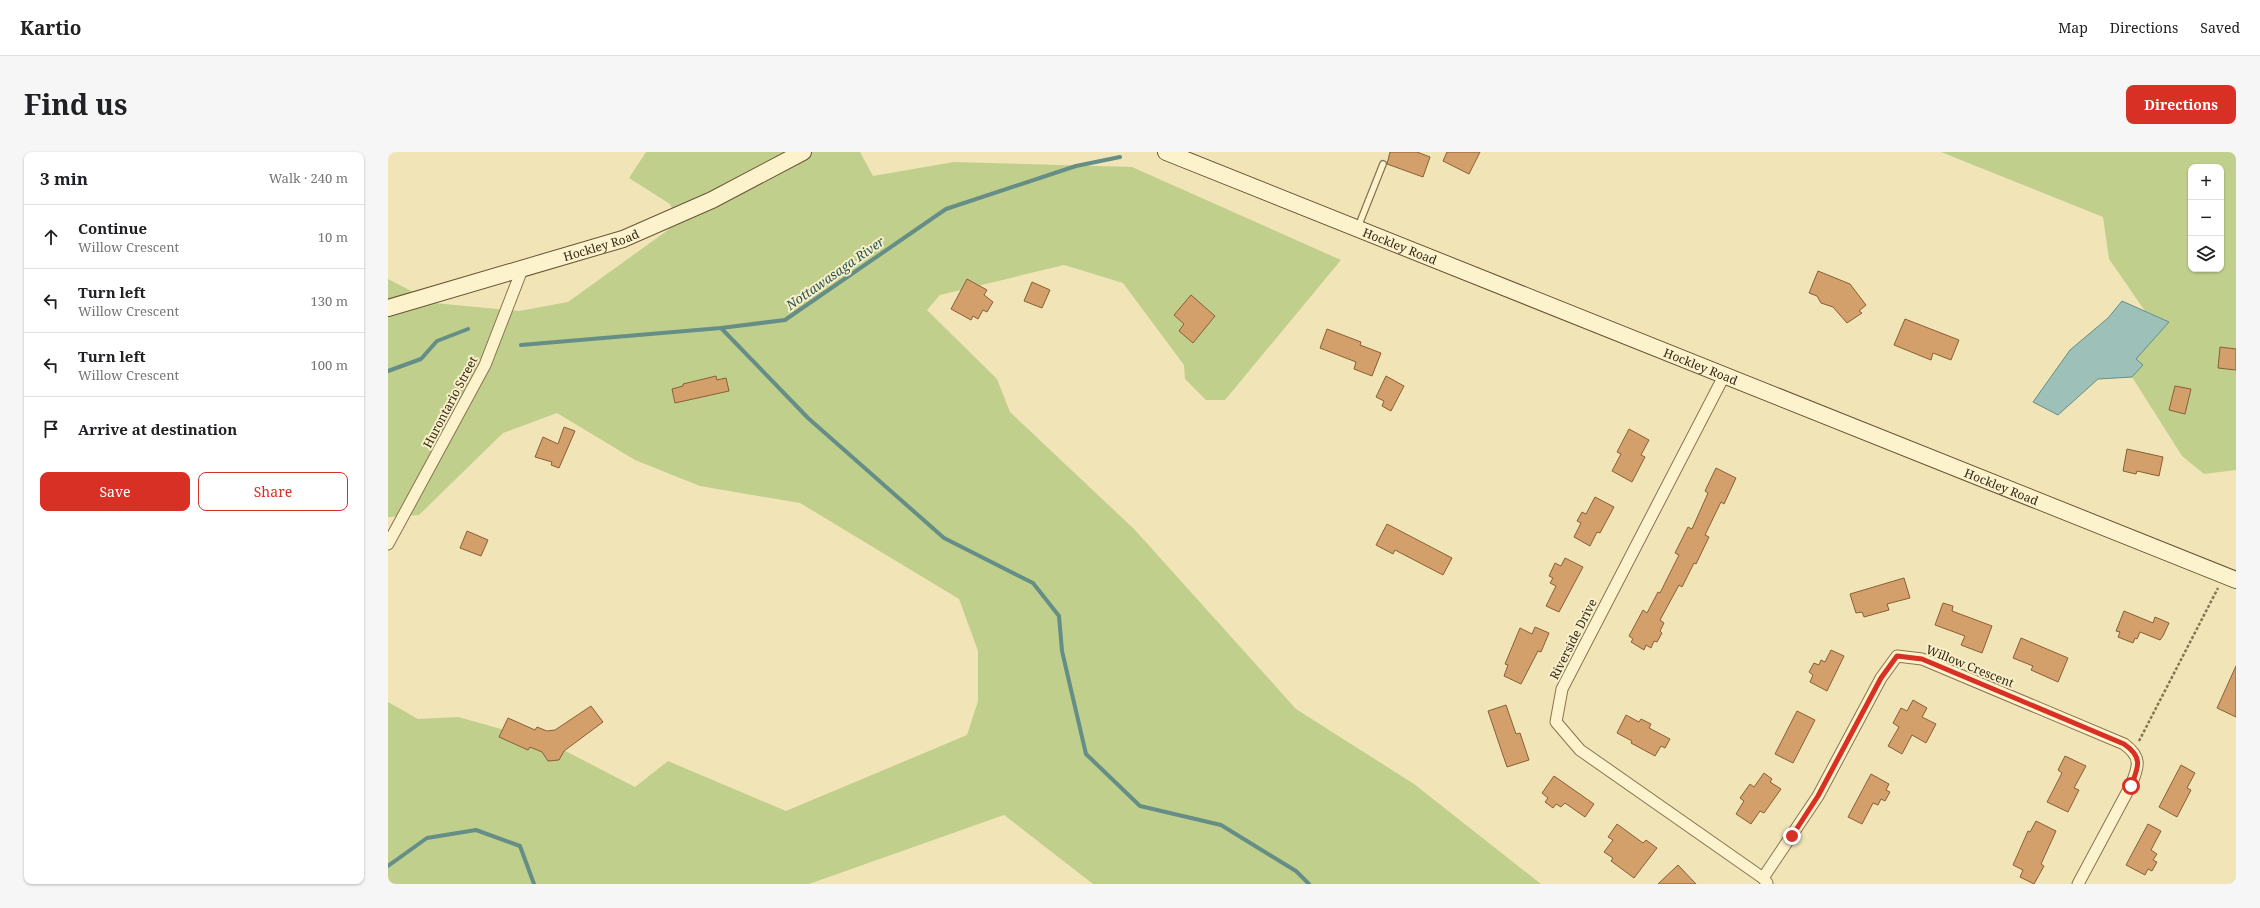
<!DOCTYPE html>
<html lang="en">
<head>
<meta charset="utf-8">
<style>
  :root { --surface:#fff; --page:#f6f6f6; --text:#202124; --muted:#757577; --line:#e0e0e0; --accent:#d93025 }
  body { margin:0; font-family:"Noto Serif",serif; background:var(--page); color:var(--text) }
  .controls { position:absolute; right:12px; top:12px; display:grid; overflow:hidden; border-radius:8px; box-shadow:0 1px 3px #0004 }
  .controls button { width:36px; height:36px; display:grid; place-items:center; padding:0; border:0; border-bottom:1px solid var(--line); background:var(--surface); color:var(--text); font:20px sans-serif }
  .stop { position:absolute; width:12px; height:12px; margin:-9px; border:3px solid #d93025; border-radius:50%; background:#fff }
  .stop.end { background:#d93025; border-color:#fff; box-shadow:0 1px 4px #0008 }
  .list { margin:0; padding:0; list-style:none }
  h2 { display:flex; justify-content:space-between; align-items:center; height:52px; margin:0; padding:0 16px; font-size:17px }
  h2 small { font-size:13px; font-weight:400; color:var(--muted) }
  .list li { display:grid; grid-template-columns:26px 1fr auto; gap:12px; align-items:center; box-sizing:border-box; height:64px; padding:0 16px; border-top:1px solid var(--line) }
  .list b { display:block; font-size:15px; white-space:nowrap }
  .list p { margin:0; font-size:13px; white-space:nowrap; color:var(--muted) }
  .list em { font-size:13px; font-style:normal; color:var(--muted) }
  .actions { display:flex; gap:8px; padding:12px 16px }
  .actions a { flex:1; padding:9px 0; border:1px solid var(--accent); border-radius:8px; text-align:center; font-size:14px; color:var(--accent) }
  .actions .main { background:var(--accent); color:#fff }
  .icon { flex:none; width:22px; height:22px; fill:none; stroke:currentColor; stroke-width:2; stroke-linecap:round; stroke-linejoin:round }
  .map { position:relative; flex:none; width:1848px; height:732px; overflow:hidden; border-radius:8px }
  header { display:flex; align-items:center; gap:24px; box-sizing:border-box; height:56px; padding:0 20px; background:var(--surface); border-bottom:1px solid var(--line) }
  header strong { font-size:19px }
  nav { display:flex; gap:22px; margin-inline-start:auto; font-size:14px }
  .intro { display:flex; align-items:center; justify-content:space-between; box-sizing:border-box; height:96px; padding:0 24px }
  h1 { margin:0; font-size:28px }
  .button { padding:10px 18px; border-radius:8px; background:var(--accent); color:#fff; font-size:14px; font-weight:700 }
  main { display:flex; gap:24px; padding:0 24px }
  aside { flex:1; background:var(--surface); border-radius:8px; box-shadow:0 1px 3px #0004 }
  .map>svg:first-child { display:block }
  .green { fill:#c1cf8c; fill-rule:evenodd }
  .water { fill:#9dc0b9; stroke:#658e87 }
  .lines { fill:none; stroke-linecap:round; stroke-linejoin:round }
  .stream { stroke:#658e87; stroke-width:4 }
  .building { fill:#d39f6a; stroke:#895f36 }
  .lane-casing { stroke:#887452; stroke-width:8 }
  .street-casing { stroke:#887452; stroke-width:13 }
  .secondary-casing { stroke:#695436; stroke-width:18 }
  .path { stroke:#887452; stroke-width:2.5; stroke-dasharray:3 2; stroke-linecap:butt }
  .lane { stroke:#fcf2cb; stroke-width:5.5 }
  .street { stroke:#fcf2cb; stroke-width:11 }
  .secondary { stroke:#fcf2cb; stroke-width:16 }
  .route { stroke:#d93025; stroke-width:5 }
  .labels { text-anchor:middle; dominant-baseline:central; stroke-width:4; stroke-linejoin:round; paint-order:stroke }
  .street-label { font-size:12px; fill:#352919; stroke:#f8efc8 }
  .water-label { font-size:13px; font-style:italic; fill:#265556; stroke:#f8efc8 }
</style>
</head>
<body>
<header>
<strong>Kartio</strong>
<nav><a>Map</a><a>Directions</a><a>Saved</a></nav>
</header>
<div class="intro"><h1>Find us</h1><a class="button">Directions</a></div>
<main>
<aside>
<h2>3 min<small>Walk · 240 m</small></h2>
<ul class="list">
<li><svg class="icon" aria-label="ahead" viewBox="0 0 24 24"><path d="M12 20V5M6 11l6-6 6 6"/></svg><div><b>Continue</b><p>Willow Crescent</p></div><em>10 m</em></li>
<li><svg class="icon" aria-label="left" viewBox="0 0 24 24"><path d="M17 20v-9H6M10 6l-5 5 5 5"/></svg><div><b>Turn left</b><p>Willow Crescent</p></div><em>130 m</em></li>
<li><svg class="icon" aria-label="left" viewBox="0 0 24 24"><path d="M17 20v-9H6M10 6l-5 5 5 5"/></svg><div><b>Turn left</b><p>Willow Crescent</p></div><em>100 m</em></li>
<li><svg class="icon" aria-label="arrive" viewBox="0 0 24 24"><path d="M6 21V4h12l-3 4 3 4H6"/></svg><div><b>Arrive at destination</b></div></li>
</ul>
<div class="actions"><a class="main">Save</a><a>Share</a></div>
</aside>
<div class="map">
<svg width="1848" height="732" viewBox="0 0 1848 732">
  <rect width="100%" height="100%" fill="#f1e5b8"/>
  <g class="green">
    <polygon points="258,0 472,0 485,24 566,10 744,15 953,108 837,248 818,248 797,227 796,213 735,131 676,113 552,143 539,158 609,227 622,260 747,378 908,557 1026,632 1153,732 705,732 616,663 421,732 0,732 0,550 30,567 70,565 160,590 247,635 280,609 398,659 579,583 590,549 590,499 571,447 412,351 312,334 247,308 169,261 115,281 31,363 0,365 0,127 46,151 131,159 180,150 280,78 286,61 282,52 241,26"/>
    <path d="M1553 0H1848V318L1816 322 1794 304 1744 225 1755 213 1747 207 1781 170 1757 159 1721 107 1715 65ZM1803 15H1833V117H1803Z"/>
  </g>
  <polygon class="water" points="1734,149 1781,170 1748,207 1755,213 1744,225 1710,227 1670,263 1645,250 1682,198 1720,166"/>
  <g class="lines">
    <g class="stream">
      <polyline points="333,176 420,266 556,386 645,431 671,464 674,499 698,602 752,654 833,673 908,719 921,732"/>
      <polyline points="133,193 333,176 397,168 558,57 688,14 732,5"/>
      <polyline points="0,219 33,207 49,189 80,177"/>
      <polyline points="0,714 39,686 88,678 132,694 146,732"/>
    </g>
  </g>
  <g class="building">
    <polygon points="1002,0 1029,0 1042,5 1035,25 999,12"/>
    <polygon points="1059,0 1092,0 1081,22 1055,9"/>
    <polygon points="1430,119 1462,132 1478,153 1471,159 1474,161 1459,171 1445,155 1433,151 1429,144 1421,141"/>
    <polygon points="579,127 599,138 596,143 605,150 599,160 595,158 590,167 585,164 583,168 563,157"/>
    <polygon points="644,130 662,138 654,156 636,149"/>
    <polygon points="803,143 827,164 805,191 791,179 796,172 786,163"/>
    <polygon points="1517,167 1571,188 1563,208 1545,201 1543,208 1506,193"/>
    <polygon points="939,177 973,190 972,193 993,201 984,224 966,217 968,210 932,196"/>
    <polygon points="1832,195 1848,197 1848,218 1830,216"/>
    <polygon points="328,224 329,228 338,226 341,239 287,251 284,237 295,234 295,232"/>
    <polygon points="998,224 1016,234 1003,259 994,254 996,249 988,245"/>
    <polygon points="1787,234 1803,237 1797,262 1781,258"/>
    <polygon points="176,275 187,279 171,316 163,313 164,310 147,305 155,285 170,292"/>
    <polygon points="1241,277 1261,288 1253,303 1257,305 1244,330 1224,319 1233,302 1229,300"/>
    <polygon points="1739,297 1775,305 1771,324 1749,319 1748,322 1735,319"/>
    <polygon points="1328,316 1348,326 1336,352 1333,350 1317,383 1321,385 1308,412 1306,411 1294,435 1291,433 1272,468 1276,471 1272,479 1274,481 1269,490 1266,489 1263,496 1258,493 1256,498 1243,490 1245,487 1241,484 1255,458 1259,461 1270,440 1272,441 1291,403 1287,401 1300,375 1304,377 1320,341 1317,339"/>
    <polygon points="1207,345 1226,355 1212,381 1209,380 1202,394 1186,385 1193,371 1189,369 1194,360 1198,362"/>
    <polygon points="999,372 1064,406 1055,423 1007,398 1005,402 988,393"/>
    <polygon points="79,379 100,388 93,404 72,396"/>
    <polygon points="1177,406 1195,415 1171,460 1158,454 1168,434 1162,431 1165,426 1161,424 1167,411 1173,414"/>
    <polygon points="1516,426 1522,446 1499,452 1501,458 1476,465 1474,460 1468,461 1462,442"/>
    <polygon points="1555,451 1565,454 1564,459 1604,474 1594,501 1573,493 1577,484 1547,473"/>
    <polygon points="1736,459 1765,471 1767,465 1781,471 1775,484 1772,488 1752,480 1749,487 1747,486 1745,491 1730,485 1732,480 1728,479"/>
    <polygon points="1147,475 1161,481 1153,500 1150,499 1133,532 1116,524 1120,513 1117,512 1132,476 1144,482"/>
    <polygon points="1633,486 1680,506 1670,530 1643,518 1645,514 1625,506"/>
    <polygon points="1443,498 1456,504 1439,539 1422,530 1425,523 1421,520 1426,511 1431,513 1433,508 1437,510"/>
    <polygon points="1848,514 1848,565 1829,556"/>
    <polygon points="1525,548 1539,556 1534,565 1548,572 1538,591 1524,583 1514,602 1500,594 1511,575 1505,571 1513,556 1519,559"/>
    <polygon points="1118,553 1128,582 1132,581 1141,608 1119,615 1100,559"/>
    <polygon points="203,554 215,570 176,599 171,608 160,609 154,600 142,595 140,598 111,585 120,566 147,578 149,575 159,579 167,578"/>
    <polygon points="1409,559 1427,568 1405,611 1387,602"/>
    <polygon points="1238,563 1251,570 1253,567 1263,572 1261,576 1282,587 1277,596 1273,594 1267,604 1243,591 1244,589 1229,581"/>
    <polygon points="1677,604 1698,614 1686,636 1691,638 1680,660 1659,650 1674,621 1670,618"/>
    <polygon points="1793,613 1807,621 1799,636 1803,638 1789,665 1771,655"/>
    <polygon points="1376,621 1384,627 1382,630 1393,637 1376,661 1372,659 1363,672 1348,662 1356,649 1352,646 1362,632 1366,635"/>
    <polygon points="1483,622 1501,632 1498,638 1502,640 1497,649 1493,647 1490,653 1485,651 1474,672 1460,665"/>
    <polygon points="1166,624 1206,652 1197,665 1177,651 1173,655 1168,652 1165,656 1157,650 1160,646 1154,641"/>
    <polygon points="1648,669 1668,679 1653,712 1656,714 1646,732 1632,725 1635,718 1625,713 1640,679 1642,680"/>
    <polygon points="1229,672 1255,691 1258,688 1269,696 1246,726 1223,709 1225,706 1216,700 1225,688 1220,685"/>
    <polygon points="1760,672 1773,679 1763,698 1769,702 1765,708 1769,710 1764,719 1760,717 1757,723 1738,713"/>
    <polygon points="1290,713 1308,732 1270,732"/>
  </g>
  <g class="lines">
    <g class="lane-casing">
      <polyline id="lane" points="970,75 995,12"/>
    </g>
    <g class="street-casing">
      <g id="street">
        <polyline points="1336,224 1174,537 1168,570 1192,598 1375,726 1379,731"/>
        <polyline points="0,392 97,213 135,115"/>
        <path d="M1375 726 1430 644 1493 526 1509 504 1534 507 1736 592C1754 605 1751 614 1743 633L1690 732"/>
      </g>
    </g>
    <g class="secondary-casing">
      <g id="secondary">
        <path id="s1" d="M778 0 1848 428"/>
        <path id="s2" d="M0 156 235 87 324 48 415 0"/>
      </g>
    </g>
    <polyline class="path" points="1751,589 1830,436"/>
    <use href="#lane" class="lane"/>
    <use href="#street" class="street"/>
    <use href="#secondary" class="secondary"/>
  </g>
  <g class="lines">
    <path class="route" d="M1404 684 1430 644 1493 526 1509 504 1534 507 1736 592C1755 605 1751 614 1743 634"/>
  </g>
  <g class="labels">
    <g class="street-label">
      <text stroke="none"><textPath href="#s2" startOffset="222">Hockley Road</textPath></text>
      <text stroke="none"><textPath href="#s1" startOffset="252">Hockley Road</textPath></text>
      <text stroke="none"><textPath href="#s1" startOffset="576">Hockley Road</textPath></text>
      <text transform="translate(62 250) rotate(-62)">Hurontario Street</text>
      <text stroke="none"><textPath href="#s1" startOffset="900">Hockley Road</textPath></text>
      <text transform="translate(1185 487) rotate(-63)">Riverside Drive</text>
      <text transform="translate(1582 514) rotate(22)">Willow Crescent</text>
    </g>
    <g class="water-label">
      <text transform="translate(447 121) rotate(-35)">Nottawasaga River</text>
    </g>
  </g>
</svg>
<div class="controls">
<button>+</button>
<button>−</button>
<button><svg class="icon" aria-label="layers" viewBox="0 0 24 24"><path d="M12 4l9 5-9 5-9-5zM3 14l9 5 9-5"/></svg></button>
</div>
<div class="stop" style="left:1743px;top:634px"></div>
<div class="stop end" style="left:1404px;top:684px"></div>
</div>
</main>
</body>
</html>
